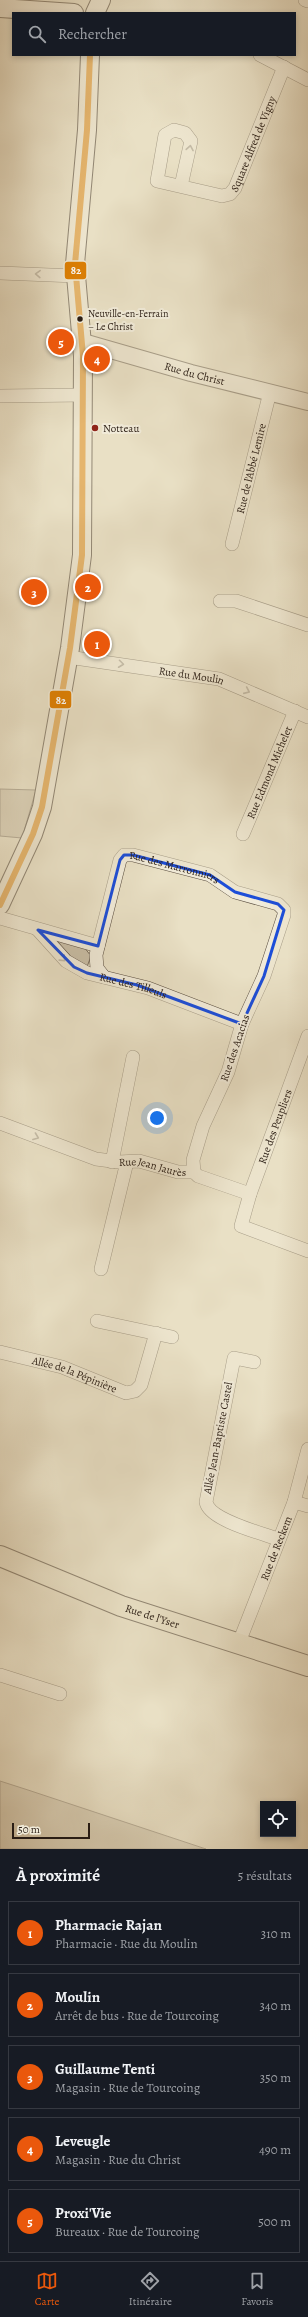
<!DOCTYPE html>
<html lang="fr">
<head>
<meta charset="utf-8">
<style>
  :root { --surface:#171b24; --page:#242831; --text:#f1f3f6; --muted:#9ea1a6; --line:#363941; --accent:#ea580c }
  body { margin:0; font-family:Alegreya,serif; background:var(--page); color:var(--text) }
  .controls { position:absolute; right:12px; bottom:12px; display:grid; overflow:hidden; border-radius:0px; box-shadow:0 2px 6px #0003 }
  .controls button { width:36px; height:36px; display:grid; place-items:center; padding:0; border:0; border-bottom:1px solid var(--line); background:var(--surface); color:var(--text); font:20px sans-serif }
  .scale { position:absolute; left:12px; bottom:10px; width:78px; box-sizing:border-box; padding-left:4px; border:2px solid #2a1d14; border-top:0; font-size:11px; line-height:14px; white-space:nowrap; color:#2a1d14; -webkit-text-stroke:3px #f1ebd9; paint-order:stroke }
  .you { position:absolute; left:157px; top:1118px; width:14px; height:14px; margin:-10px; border:3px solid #fff; border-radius:50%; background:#1a73e8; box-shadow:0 0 0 6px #1a73e833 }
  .badge { display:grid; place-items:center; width:26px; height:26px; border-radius:50%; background:var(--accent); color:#fff; font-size:13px; font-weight:700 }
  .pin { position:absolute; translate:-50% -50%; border:2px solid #fff; box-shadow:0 1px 4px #0006 }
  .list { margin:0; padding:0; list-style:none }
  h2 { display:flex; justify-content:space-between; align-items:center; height:52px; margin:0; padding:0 16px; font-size:17px }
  h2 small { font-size:13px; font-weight:400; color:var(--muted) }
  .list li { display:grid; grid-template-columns:26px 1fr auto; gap:12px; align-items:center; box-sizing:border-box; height:64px; margin:0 8px 8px; padding:0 8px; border:1px solid var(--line); border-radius:0px }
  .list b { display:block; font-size:15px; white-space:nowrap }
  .list p { margin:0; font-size:13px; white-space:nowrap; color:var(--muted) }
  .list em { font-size:13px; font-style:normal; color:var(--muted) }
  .icon { flex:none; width:22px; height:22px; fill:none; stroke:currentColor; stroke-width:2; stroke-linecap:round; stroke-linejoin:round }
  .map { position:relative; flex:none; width:308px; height:1849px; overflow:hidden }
  .search { position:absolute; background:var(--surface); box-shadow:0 2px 6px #0003; left:12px; right:12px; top:12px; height:44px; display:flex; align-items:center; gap:10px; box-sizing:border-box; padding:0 14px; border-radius:0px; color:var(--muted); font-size:15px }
  .sheet { height:412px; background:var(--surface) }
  nav { display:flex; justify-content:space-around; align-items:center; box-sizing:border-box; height:56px; border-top:1px solid var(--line); background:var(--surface); font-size:11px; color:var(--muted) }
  nav a { display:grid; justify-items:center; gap:2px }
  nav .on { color:var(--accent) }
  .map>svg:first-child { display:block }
  .green { fill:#c9bfa7; stroke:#7a6e5e }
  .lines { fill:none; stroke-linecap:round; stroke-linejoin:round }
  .minor-casing { stroke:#5a4e40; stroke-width:14 }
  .tertiary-casing { stroke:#5a4e40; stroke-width:18 }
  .secondary-casing { stroke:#2a1d14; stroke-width:20 }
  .primary-casing { stroke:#2a1d14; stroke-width:22 }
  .minor { stroke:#f1ebd9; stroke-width:13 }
  .tertiary { stroke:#f1ebd9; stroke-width:16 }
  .secondary { stroke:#f1ebd9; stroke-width:18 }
  .primary { stroke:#e9e0c5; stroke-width:20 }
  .bus-1-casing { stroke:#f1ebd9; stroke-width:9 }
  .bus-1 { stroke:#df8003; stroke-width:6 }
  .oneway { stroke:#978e80 }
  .marked { fill:none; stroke:#1d4ed8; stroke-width:3; stroke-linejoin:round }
  .bus-dot { fill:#2a1d14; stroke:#f1ebd9; stroke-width:1.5 }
  .poi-dot { fill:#8f2418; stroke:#f1ebd9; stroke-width:1.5 }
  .labels { text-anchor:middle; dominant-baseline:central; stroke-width:4; stroke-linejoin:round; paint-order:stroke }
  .bus-label { font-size:10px; fill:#2a1d14; stroke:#f1ebd9; text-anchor:start }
  .street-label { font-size:11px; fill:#2a1d14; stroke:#f1ebd9 }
  .poi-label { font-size:11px; fill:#2a1d14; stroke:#f1ebd9; text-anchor:start }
  .line-badge { stroke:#f1ebd9; stroke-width:1.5 }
  .badge-label { font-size:11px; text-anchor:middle; font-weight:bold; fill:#fff }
</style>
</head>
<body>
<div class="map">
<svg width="308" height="1849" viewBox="0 0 308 1849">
  <rect width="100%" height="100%" fill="#e9e0c5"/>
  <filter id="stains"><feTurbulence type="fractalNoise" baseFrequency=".005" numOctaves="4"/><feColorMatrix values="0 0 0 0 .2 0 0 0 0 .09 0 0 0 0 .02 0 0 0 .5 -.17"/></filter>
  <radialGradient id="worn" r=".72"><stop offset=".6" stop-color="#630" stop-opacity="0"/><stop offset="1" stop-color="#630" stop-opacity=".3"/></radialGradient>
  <g class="green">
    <polygon points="0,789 36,790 22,838 0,836"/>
    <polygon points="58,940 84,947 91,956 87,967 72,962 56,943"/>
    <polygon points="0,1781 28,1790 206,1849 0,1849"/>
  </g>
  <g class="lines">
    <g class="minor-casing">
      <g id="minor">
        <polyline points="305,0 308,1"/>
        <polyline points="260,55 308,80"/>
        <path id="s1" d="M181 186 191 141 185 133 174 130 165 135 157 181 222 196 230 194 235 188 284 67"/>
        <polyline points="0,273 76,276"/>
        <polyline points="0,396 83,395"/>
        <path id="s2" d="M232 544 270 392"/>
        <polyline points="220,601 236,601 308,625"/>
        <path id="s3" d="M68 657 219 679 308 717"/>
        <path id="s4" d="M243 834 295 711"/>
        <polyline points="0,918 98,946"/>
        <path id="s5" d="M38 930 66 961 87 973 148 988 242 1024"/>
        <path id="s6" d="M104 977 97 968 96 955 120 860 124 855H133L210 875 235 892 278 904 284 910V915L264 976 242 1024 228 1072 203 1126 193 1160 194 1172 198 1176 250 1194 241 1226 308 1251"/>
        <path id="s7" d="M0 1123 96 1159 119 1162 139 1161 178 1172H194"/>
        <polyline points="112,1162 133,1057"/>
        <path id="s8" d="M250 1194 308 1036"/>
        <polyline points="101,1269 127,1162"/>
        <polyline points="97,1321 172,1337"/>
        <path id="s9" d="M0 1352 62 1367 126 1393 135 1391 141 1385 156 1333"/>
        <path d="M254 1362 234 1358 206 1502C209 1520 261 1533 278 1539"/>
        <polyline points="294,1502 308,1506"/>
        <path id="s10" d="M238 1645 294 1502 308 1449"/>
        <polyline points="0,1675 60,1694"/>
      </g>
    </g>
    <g class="tertiary-casing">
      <g id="tertiary">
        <path id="s11" d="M83 342 191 373 308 402"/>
      </g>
    </g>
    <g class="secondary-casing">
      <g id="secondary">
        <polyline points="0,8 74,13"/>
        <polyline points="95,13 101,0"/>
        <polyline points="0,905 33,834 42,807 70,648 82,555 83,356 75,264 87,130 90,55"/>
      </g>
    </g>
    <g class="primary-casing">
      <g id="primary">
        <path id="s12" d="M0 1556 121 1606 308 1666"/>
      </g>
    </g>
    <use href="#minor" class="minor"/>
    <use href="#tertiary" class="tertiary"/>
    <use href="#secondary" class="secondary"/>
    <use href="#primary" class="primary"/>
    <g class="bus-1-casing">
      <polyline id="bus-1" points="0,905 33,834 42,807 70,648 82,555 83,356 75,264 87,130 90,55"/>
    </g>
    <use href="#bus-1" class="bus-1"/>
  </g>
  <defs><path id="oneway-chevron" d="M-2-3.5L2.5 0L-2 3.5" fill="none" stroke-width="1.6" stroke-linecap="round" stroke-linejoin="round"/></defs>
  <g class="oneway">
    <use href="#oneway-chevron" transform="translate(190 148) rotate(-80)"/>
    <use href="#oneway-chevron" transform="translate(38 274) rotate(-178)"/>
    <use href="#oneway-chevron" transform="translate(121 664) rotate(7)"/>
    <use href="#oneway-chevron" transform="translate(247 691) rotate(24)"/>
    <use href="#oneway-chevron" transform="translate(63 959) rotate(44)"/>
    <use href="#oneway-chevron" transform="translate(36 1137) rotate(21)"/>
  </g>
  <path d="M0 0H308V1849H0ZM124 855H133L210 875 235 892 278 904 284 910 264 976 242 1024 137 985 87 973 74 967 38 930 98 946 120 860Z" fill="#e9e0c5" fill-opacity=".55" fill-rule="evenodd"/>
  <path class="marked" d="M124 855H133L210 875 235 892 278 904 284 910 264 976 242 1024 137 985 87 973 74 967 38 930 98 946 120 860Z"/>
  <circle class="bus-dot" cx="80" cy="319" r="3.5"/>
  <circle class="poi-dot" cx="95" cy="428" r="4"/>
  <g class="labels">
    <g class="bus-label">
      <text x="88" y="313">Neuville-en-Ferrain<tspan x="88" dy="13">– Le Christ</tspan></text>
    </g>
    <g class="street-label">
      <text stroke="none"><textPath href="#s1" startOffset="255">Square Alfred de Vigny</textPath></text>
      <text stroke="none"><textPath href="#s11" startOffset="116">Rue du Christ</textPath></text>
      <text stroke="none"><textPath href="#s2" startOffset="78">Rue de l'Abbé Lemire</textPath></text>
      <text stroke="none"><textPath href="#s3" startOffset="125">Rue du Moulin</textPath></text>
      <text stroke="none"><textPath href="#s4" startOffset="67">Rue Edmond Michelet</textPath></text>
      <text stroke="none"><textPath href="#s6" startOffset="181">Rue des Marronniers</textPath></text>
      <text stroke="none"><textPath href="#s5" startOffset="114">Rue des Tilleuls</textPath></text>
      <text transform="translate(235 1048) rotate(-71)">Rue des Acacias</text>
      <text stroke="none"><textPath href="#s8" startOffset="72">Rue des Peupliers</textPath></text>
      <text stroke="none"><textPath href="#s7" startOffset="160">Rue Jean Jaurès</textPath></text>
      <text stroke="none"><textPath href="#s9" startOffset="78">Allée de la Pépinière</textPath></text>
      <text transform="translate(218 1438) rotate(-79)">Allée Jean-Baptiste Castel</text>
      <text stroke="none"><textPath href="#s10" startOffset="104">Rue de Reckem</textPath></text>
      <text stroke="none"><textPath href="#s12" startOffset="164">Rue de l'Yser</textPath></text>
    </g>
    <g class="poi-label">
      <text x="103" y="428">Notteau</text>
    </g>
  </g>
  <g class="line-badge">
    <rect x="64" y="261" width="23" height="19" rx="4" fill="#df8003"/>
    <rect x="49" y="690" width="23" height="19" rx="4" fill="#df8003"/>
  </g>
  <g class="badge-label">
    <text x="76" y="274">82</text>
    <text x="61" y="704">82</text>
  </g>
  <rect width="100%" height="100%" filter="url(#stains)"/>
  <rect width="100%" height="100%" fill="url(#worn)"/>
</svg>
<div class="controls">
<button><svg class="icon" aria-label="locate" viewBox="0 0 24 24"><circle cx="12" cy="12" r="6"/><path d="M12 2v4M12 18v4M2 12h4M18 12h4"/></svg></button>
</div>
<div class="scale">50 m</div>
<div class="you"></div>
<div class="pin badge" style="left:97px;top:644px">1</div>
<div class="pin badge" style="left:88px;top:587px">2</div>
<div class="pin badge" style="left:34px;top:592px">3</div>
<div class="pin badge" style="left:97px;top:359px">4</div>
<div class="pin badge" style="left:61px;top:342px">5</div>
<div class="search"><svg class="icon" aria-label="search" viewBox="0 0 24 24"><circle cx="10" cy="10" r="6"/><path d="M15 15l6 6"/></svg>Rechercher</div>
</div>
<section class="sheet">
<h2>À proximité<small>5 résultats</small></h2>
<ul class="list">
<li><span class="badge">1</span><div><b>Pharmacie Rajan</b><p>Pharmacie · Rue du Moulin</p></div><em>310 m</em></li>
<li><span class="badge">2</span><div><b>Moulin</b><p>Arrêt de bus · Rue de Tourcoing</p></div><em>340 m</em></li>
<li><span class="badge">3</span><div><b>Guillaume Tenti</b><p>Magasin · Rue de Tourcoing</p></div><em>350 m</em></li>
<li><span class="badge">4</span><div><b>Leveugle</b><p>Magasin · Rue du Christ</p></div><em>490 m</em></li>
<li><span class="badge">5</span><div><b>Proxi'Vie</b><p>Bureaux · Rue de Tourcoing</p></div><em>500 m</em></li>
</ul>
</section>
<nav>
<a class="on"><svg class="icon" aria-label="map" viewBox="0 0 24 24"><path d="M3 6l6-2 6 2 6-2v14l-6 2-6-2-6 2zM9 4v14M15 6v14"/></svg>Carte</a>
<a><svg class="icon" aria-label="directions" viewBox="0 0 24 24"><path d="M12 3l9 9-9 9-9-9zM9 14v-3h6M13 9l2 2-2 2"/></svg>Itinéraire</a>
<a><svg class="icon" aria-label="saved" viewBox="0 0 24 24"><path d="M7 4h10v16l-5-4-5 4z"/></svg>Favoris</a>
</nav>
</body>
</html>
